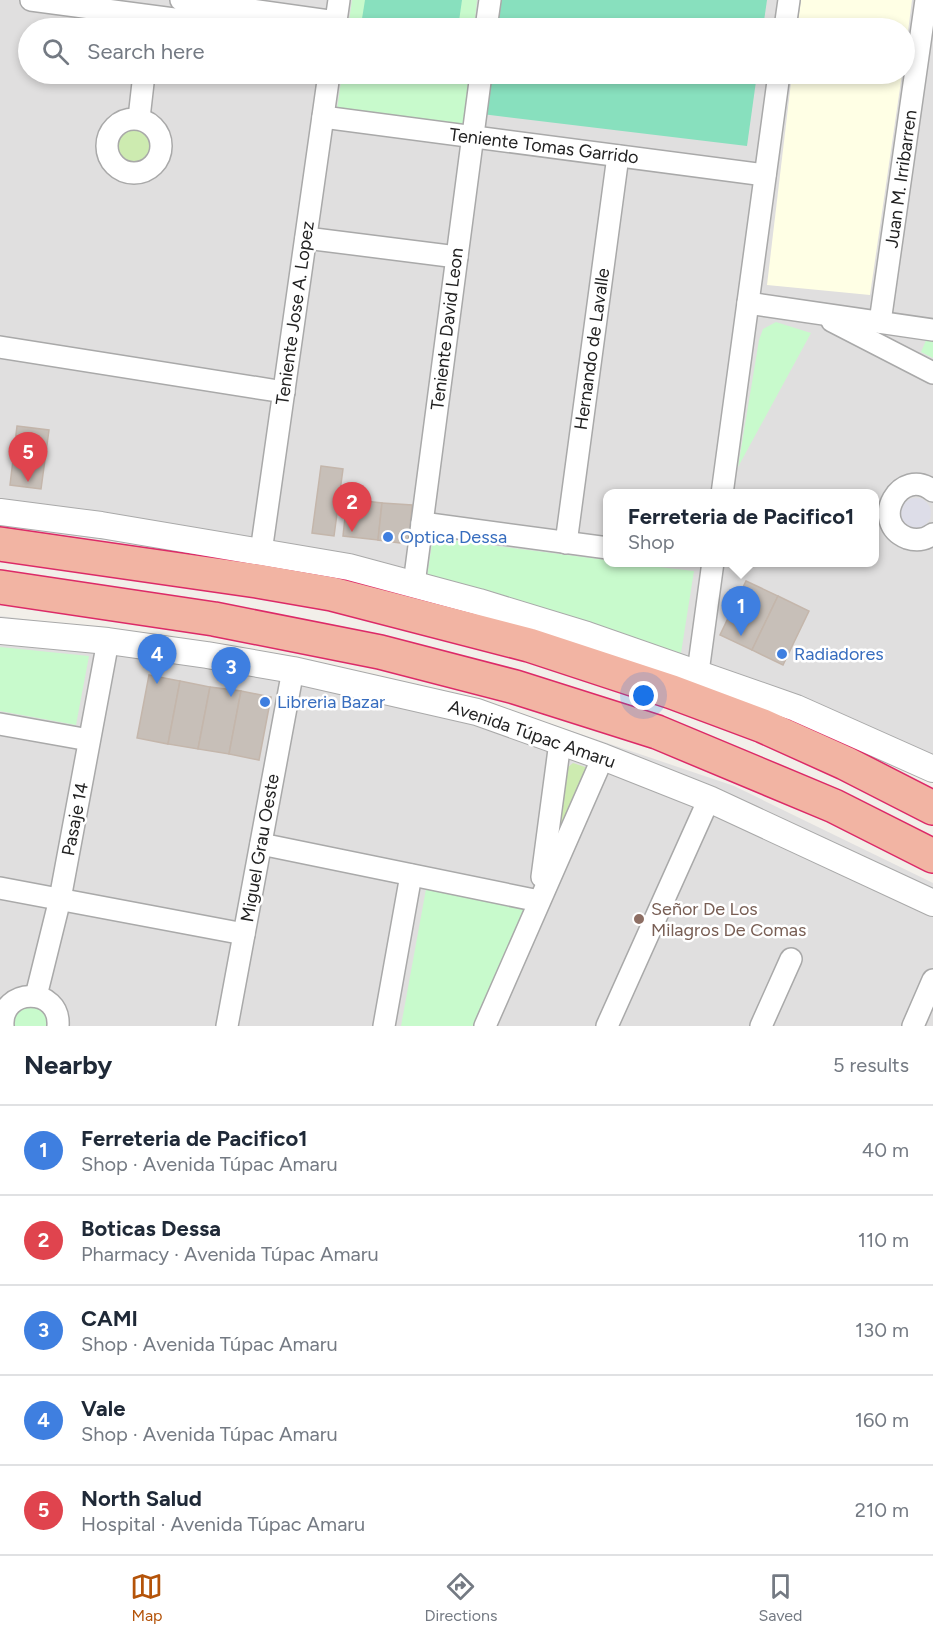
<!DOCTYPE html>
<html lang="en">
<head>
<meta charset="utf-8">
<style>
  :root { --surface:#fff; --page:#f2f2f3; --text:#1f2937; --muted:#747a83; --line:#e0e1e3; --accent:#b45309 }
  body { margin:0; font-family:Figtree,sans-serif; background:var(--page); color:var(--text) }
  .you { position:absolute; left:644px; top:696px; width:21px; height:21px; margin:-15px; border:4px solid #fff; border-radius:50%; background:#1a73e8; box-shadow:0 0 0 9px #1a73e833 }
  .badge { display:grid; place-items:center; width:39px; height:39px; border-radius:50%; background:var(--accent); color:#fff; font-size:20px; font-weight:700 }
  .pin { position:absolute; translate:-50% -50px; filter:drop-shadow(0 2px 3px #0008) }
  .pin::after { content:''; position:absolute; top:32px; width:21px; height:18px; background:inherit; clip-path:polygon(0 0,100% 0,50% 100%) }
  .popup { position:absolute; left:603px; top:489px; width:276px; height:78px; box-sizing:border-box; display:grid; place-content:center; border-radius:12px; background:var(--surface); filter:drop-shadow(0 2px 4px #0005); font-size:20px; white-space:nowrap; color:var(--muted) }
  .popup b { font-size:22px; color:var(--text) }
  .popup::after { content:''; position:absolute; left:50%; top:100%; margin-left:-12px; border:12px solid transparent; border-top-color:var(--surface) }
  .list { margin:0; padding:0; list-style:none }
  h2 { display:flex; justify-content:space-between; align-items:center; height:78px; margin:0; padding:0 24px; font-size:26px }
  h2 small { font-size:20px; font-weight:400; color:var(--muted) }
  .list li { display:grid; grid-template-columns:39px 1fr auto; gap:18px; align-items:center; box-sizing:border-box; height:90px; padding:0 24px; border-top:2px solid var(--line) }
  .list b { display:block; font-size:22px; white-space:nowrap }
  .list p { margin:0; font-size:20px; white-space:nowrap; color:var(--muted) }
  .list em { font-size:20px; font-style:normal; color:var(--muted) }
  .icon { flex:none; width:33px; height:33px; fill:none; stroke:currentColor; stroke-width:2; stroke-linecap:round; stroke-linejoin:round }
  .map { position:relative; flex:none; width:933px; height:1026px; overflow:hidden }
  .search { position:absolute; background:var(--surface); box-shadow:0 3px 9px #0003; left:18px; right:18px; top:18px; height:66px; display:flex; align-items:center; gap:15px; box-sizing:border-box; padding:0 21px; border-radius:33px; color:var(--muted); font-size:22px }
  .sheet { height:528px; background:var(--surface) }
  nav { display:flex; justify-content:space-around; align-items:center; box-sizing:border-box; height:84px; border-top:2px solid var(--line); background:var(--surface); font-size:16px; color:var(--muted) }
  nav a { display:grid; justify-items:center; gap:3px }
  nav .on { color:var(--accent) }
  .map>svg:first-child { display:block }
  .residential { fill:#e0dfdf; fill-rule:evenodd }
  .education { fill:#ffffe5 }
  .grass { fill:#cdebb0 }
  .park { fill:#c8facc }
  .pitch { fill:#88e0be }
  .plaza { fill:#dddde8 }
  .building { fill:#c7bfb8; stroke:#c4b6ab; stroke-width:1.5 }
  .lines { fill:none; stroke-linecap:round; stroke-linejoin:round }
  .minor-casing { stroke:#a9a9a9; stroke-width:24 }
  .tertiary-casing { stroke:#a9a9a9; stroke-width:28 }
  .trunk-casing { stroke:#dc2a67; stroke-width:36 }
  .minor { stroke:#fff; stroke-width:21 }
  .tertiary { stroke:#fff; stroke-width:26 }
  .trunk { stroke:#f2b4a3; stroke-width:33 }
  .shop-dot { fill:#3f7fe0; stroke:#fff; stroke-width:2 }
  .education-dot { fill:#8d6e63; stroke:#fff; stroke-width:2 }
  .labels { text-anchor:middle; dominant-baseline:central; stroke-width:5; stroke-linejoin:round; paint-order:stroke }
  .street-label { font-size:18px; fill:#222; stroke:#fff }
  .shop-label { font-size:18px; fill:#366cbe; stroke:#fff; text-anchor:start }
  .education-label { font-size:18px; fill:#785e54; stroke:#fff; text-anchor:start }
</style>
</head>
<body>
<div class="map">
<svg width="933" height="1026" viewBox="0 0 933 1026">
  <rect width="100%" height="100%" fill="#f2efe9"/>
  <g class="residential">
    <path d="M0 0H933V783L869 751 720 688 370 582 235 558 0 526ZM28 28H904V74H28ZM608 494H874V562H608Z"/>
    <polygon points="0,616 204,642 489,703 734,786 933,883 933,1026 0,1026"/>
  </g>
  <g class="education">
    <polygon points="801,0 912,0 905,55 904,28 797,28"/>
    <polygon points="792,74 902,74 870,295 767,285"/>
  </g>
  <g class="grass">
    <circle cx="132" cy="146" r="21"/>
    <polygon points="573,763 585,767 586,772 560,831 556,830 567,768"/>
  </g>
  <g class="park">
    <polygon points="352,0 477,0 474,28 348,28"/>
    <polygon points="342,74 469,74 463,126 337,110"/>
    <polygon points="776,322 811,333 738,467 759,340 763,329"/>
    <polygon points="927,338 933,339 933,358 921,352"/>
    <polygon points="433,538 607,560 608,562 624,563 694,571 681,653 427,576"/>
    <polygon points="0,647 89,656 76,725 0,711"/>
    <polygon points="426,889 524,909 473,1026 401,1026"/>
    <polygon points="36,1001 54,1026 8,1026 10,1012"/>
  </g>
  <g class="pitch">
    <polygon points="365,0 462,0 458,28 385,28 361,25"/>
    <polygon points="496,0 767,0 763,28 493,28"/>
    <polygon points="487,74 757,74 747,146 482,114"/>
  </g>
  <circle class="plaza" cx="916" cy="513" r="15"/>
  <g class="building">
    <polygon points="17,426 49,430 41,489 10,485"/>
    <polygon points="321,466 343,469 334,536 312,533"/>
    <polygon points="347,499 382,503 378,540 343,536"/>
    <polygon points="382,503 412,505 409,539 400,543 378,540"/>
    <polygon points="746,581 778,596 752,650 720,635"/>
    <polygon points="778,596 809,611 783,665 752,650"/>
    <polygon points="149,675 180,681 168,744 137,738"/>
    <polygon points="180,681 210,687 198,749 168,744"/>
    <polygon points="210,687 241,691 229,754 198,749"/>
    <polygon points="241,691 271,697 259,760 229,754"/>
  </g>
  <g class="lines">
    <g class="minor-casing">
      <g id="minor">
        <polyline points="31,0 242,28"/>
        <polyline points="181,0 336,22"/>
        <polyline points="335,28 339,0"/>
        <polyline points="486,28 490,0"/>
        <polyline points="785,28 789,0"/>
        <polyline points="323,117 765,175"/>
        <polyline points="139,118 144,74"/>
        <circle cx="134" cy="146" r="27"/>
        <polyline points="306,238 457,257"/>
        <polyline points="748,303 933,330"/>
        <polyline points="832,321 933,373"/>
        <polyline points="880,322 926,0"/>
        <polyline points="0,347 284,392"/>
        <path d="M933 491C901 465 868 522 907 538 916 541 925 540 933 534"/>
        <polyline points="722,494 779,74"/>
        <polyline points="422,523 608,548"/>
        <polyline points="566,543 618,156"/>
        <polyline points="261,552 329,74"/>
        <polyline points="414,584 481,74"/>
        <polyline points="698,672 713,562"/>
        <polyline points="0,724 89,740"/>
        <polyline points="261,844 539,901"/>
        <polyline points="542,877 560,742"/>
        <polyline points="0,888 244,934"/>
        <polyline points="36,996 60,899 108,641"/>
        <path d="M3 1026C0 987 61 986 58 1026"/>
        <polyline points="227,1026 293,670"/>
        <polyline points="384,1026 411,875"/>
        <polyline points="485,1026 603,757"/>
        <polyline points="607,1026 709,799"/>
        <polyline points="761,1026 791,959"/>
        <polyline points="913,1026 933,980"/>
      </g>
    </g>
    <g class="tertiary-casing">
      <g id="tertiary">
        <polyline points="0,512 101,525 349,567 479,602 587,635 796,708 933,769"/>
        <polyline points="0,631 108,641 207,655 293,670 477,712 603,757 709,799 933,903"/>
      </g>
    </g>
    <g class="trunk-casing">
      <g id="trunk">
        <polyline points="0,544 257,581 332,594 529,645 672,692 763,726 845,763 933,808"/>
        <polyline points="0,587 214,619 380,652 515,687 657,732 834,806 933,856"/>
      </g>
    </g>
    <use href="#minor" class="minor"/>
    <use href="#tertiary" class="tertiary"/>
    <use href="#trunk" class="trunk"/>
  </g>
  <g class="shop-dot">
    <circle cx="388" cy="537" r="6"/>
    <circle cx="782" cy="654" r="6"/>
    <circle cx="265" cy="702" r="6"/>
  </g>
  <circle class="education-dot" cx="639" cy="919" r="6"/>
  <g class="labels">
    <g class="street-label">
      <text transform="translate(544 146) rotate(7)">Teniente Tomas Garrido</text>
      <text transform="translate(901 179) rotate(-82)">Juan M. Irribarren</text>
      <text transform="translate(295 313) rotate(-82)">Teniente Jose A. Lopez</text>
      <text transform="translate(447 329) rotate(-83)">Teniente David Leon</text>
      <text transform="translate(592 349) rotate(-82)">Hernando de Lavalle</text>
      <text transform="translate(532 734) rotate(19)">Avenida Túpac Amaru</text>
      <text transform="translate(75 819) rotate(-79)">Pasaje 14</text>
      <text transform="translate(260 848) rotate(-80)">Miguel Grau Oeste</text>
    </g>
    <g class="shop-label">
      <text x="400" y="537">Optica Dessa</text>
      <text x="794" y="654">Radiadores</text>
      <text x="277" y="702">Libreria Bazar</text>
    </g>
    <g class="education-label">
      <text x="651" y="909">Señor De Los<tspan x="651" dy="21">Milagros De Comas</tspan></text>
    </g>
  </g>
</svg>
<div class="you"></div>
<div class="pin badge" style="left:741px;top:636px;background:#3f7fe0">1</div>
<div class="popup"><b>Ferreteria de Pacifico1</b>Shop</div>
<div class="pin badge" style="left:352px;top:532px;background:#e0444e">2</div>
<div class="pin badge" style="left:231px;top:697px;background:#3f7fe0">3</div>
<div class="pin badge" style="left:157px;top:684px;background:#3f7fe0">4</div>
<div class="pin badge" style="left:28px;top:482px;background:#e0444e">5</div>
<div class="search"><svg class="icon" aria-label="search" viewBox="0 0 24 24"><circle cx="10" cy="10" r="6"/><path d="M15 15l6 6"/></svg>Search here</div>
</div>
<section class="sheet">
<h2>Nearby<small>5 results</small></h2>
<ul class="list">
<li><span class="badge" style="background:#3f7fe0">1</span><div><b>Ferreteria de Pacifico1</b><p>Shop · Avenida Túpac Amaru</p></div><em>40 m</em></li>
<li><span class="badge" style="background:#e0444e">2</span><div><b>Boticas Dessa</b><p>Pharmacy · Avenida Túpac Amaru</p></div><em>110 m</em></li>
<li><span class="badge" style="background:#3f7fe0">3</span><div><b>CAMI</b><p>Shop · Avenida Túpac Amaru</p></div><em>130 m</em></li>
<li><span class="badge" style="background:#3f7fe0">4</span><div><b>Vale</b><p>Shop · Avenida Túpac Amaru</p></div><em>160 m</em></li>
<li><span class="badge" style="background:#e0444e">5</span><div><b>North Salud</b><p>Hospital · Avenida Túpac Amaru</p></div><em>210 m</em></li>
</ul>
</section>
<nav>
<a class="on"><svg class="icon" aria-label="map" viewBox="0 0 24 24"><path d="M3 6l6-2 6 2 6-2v14l-6 2-6-2-6 2zM9 4v14M15 6v14"/></svg>Map</a>
<a><svg class="icon" aria-label="directions" viewBox="0 0 24 24"><path d="M12 3l9 9-9 9-9-9zM9 14v-3h6M13 9l2 2-2 2"/></svg>Directions</a>
<a><svg class="icon" aria-label="saved" viewBox="0 0 24 24"><path d="M7 4h10v16l-5-4-5 4z"/></svg>Saved</a>
</nav>
</body>
</html>
